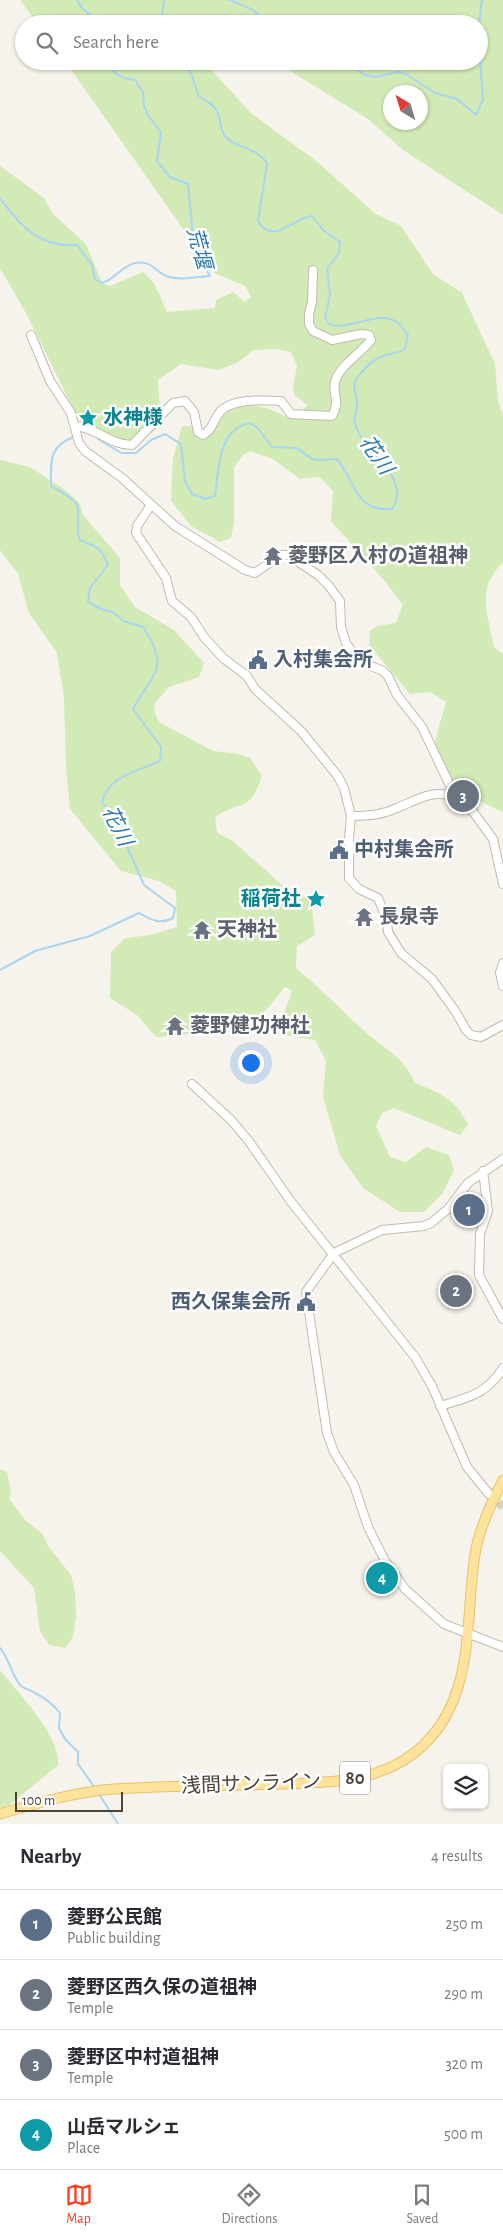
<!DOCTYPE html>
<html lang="en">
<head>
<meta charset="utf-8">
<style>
  :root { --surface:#fff; --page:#f7f7f7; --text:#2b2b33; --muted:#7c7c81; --line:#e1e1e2; --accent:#fc3f1d }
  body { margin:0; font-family:"Alegreya Sans","Noto Sans JP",sans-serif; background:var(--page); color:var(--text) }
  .controls { position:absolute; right:15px; bottom:15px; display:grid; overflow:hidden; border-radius:8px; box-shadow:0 1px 4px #0004 }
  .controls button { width:45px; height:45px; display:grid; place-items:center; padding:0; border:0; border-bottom:1px solid var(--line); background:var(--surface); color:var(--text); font:25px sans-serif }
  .compass { position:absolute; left:383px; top:85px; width:45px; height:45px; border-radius:50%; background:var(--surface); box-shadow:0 1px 4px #0004; rotate:322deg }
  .scale { position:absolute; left:15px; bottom:12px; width:108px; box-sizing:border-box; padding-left:5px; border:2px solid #4b4439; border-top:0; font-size:14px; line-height:18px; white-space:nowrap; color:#4b4439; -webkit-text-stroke:4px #fff; paint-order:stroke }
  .you { position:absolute; left:250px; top:1062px; width:18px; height:18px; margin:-12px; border:4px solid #fff; border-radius:50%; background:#1a73e8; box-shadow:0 0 0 8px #1a73e833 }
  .badge { display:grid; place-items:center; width:32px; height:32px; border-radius:50%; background:var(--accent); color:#fff; font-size:16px; font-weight:700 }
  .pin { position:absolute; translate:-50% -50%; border:2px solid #fff; box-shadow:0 1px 5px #0006 }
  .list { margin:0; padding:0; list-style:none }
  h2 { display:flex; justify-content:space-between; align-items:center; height:65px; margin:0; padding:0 20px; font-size:21px }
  h2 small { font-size:16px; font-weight:400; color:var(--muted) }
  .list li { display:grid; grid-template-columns:32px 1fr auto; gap:15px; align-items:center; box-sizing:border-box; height:70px; padding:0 20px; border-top:1px solid var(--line) }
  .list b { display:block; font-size:19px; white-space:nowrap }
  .list p { margin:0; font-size:16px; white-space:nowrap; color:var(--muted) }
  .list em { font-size:16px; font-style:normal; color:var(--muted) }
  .icon { flex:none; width:28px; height:28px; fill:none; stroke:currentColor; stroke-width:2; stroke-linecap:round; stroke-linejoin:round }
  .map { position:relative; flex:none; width:503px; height:1824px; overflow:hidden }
  .search { position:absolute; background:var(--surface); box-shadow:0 1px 4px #0004; left:15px; right:15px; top:15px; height:55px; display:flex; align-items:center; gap:12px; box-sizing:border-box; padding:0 18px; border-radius:28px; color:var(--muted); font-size:19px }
  .sheet { height:345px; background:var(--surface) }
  nav { display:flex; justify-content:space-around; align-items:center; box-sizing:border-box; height:70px; border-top:1px solid var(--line); background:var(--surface); font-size:14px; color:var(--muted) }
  nav a { display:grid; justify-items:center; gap:2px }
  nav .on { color:var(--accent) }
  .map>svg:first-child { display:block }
  .green { fill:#d2eab5; fill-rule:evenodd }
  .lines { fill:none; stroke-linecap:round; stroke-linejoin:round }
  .stream { stroke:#a9d4f2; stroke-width:2 }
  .minor-tunnel { stroke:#d4d0c8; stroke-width:8; stroke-dasharray:8 4; stroke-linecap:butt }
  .minor-casing { stroke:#c2bbae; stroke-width:10 }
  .major-casing { stroke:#e6c16a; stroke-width:11 }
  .minor { stroke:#fff; stroke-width:8 }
  .major { stroke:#ffe39c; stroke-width:9 }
  .labels { text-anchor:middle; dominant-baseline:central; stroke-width:5; stroke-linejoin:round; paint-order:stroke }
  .shield { fill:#fff; stroke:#817c74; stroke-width:1 }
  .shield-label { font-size:19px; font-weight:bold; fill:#4b4439 }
  .culture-label { font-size:20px; font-weight:bold; fill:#0d838f; stroke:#fff; text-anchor:start }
  .worship-label { font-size:20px; font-weight:bold; fill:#5b616d; stroke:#fff; text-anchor:start }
  .service-label { font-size:20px; font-weight:bold; fill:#4e5e75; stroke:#fff; text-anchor:start }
  .street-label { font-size:20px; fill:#4b4439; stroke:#fff }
  .water-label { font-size:21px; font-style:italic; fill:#2e7ab2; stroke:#fff }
</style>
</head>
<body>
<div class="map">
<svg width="503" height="1824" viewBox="0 0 503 1824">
  <rect width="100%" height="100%" fill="#f6f3ec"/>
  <g class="green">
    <path d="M20 0H503V215L403 150 368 119 274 61H479V24H224L217 18 207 24H38ZM420 92V122H390V92Z"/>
    <path d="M65 61H203L252 114 315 160 376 214 401 226 433 274 462 293 495 364 498 401 503 415V562C475 590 488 613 494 647L503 654V812C477 800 436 782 435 748 435 734 443 716 446 702L430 692 410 694 369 645 370 631 377 626 396 623 403 605 383 579 331 521 333 491 320 477 300 479 273 459 250 451 243 455 234 467V522L231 538 220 542 191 526 171 501 173 458 182 426H190L205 433 237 403 267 408 292 419 308 405 295 396 293 388 297 366 291 352 276 349 254 350 237 363 218 370 181 364 158 380 161 426 146 436 130 440 108 438 75 412 26 313 0 268V166L44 198 53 214 86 244 102 283 110 286 143 272 154 283 167 312 215 308 216 300 233 292 245 302 251 297 245 286 214 273Z"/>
    <path d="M0 460 30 467 68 492 80 504 83 515 120 558V585L135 607 174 630 204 663 199 677 169 687 155 703 154 711 159 722 213 751 239 754 250 758 262 776C250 814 240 799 215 817L217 833 233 841 282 885 311 901 315 935 297 946 296 968C319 987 339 1008 361 1028 381 1047 404 1056 415 1083 440 1093 456 1099 468 1125L460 1135 394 1108 382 1113 376 1126 390 1157 406 1162 426 1147 449 1155 454 1170 443 1193 424 1212H400L363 1188 340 1155 323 1097 326 1061 315 1040 283 1035 279 1027 292 991 285 987C277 996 269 1009 259 1016 241 1029 180 1035 156 1037L137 1015 110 998 111 952 125 938 151 935 177 927 176 891 159 881 121 871 70 809 66 767 64 698 57 653 29 613 18 574 0 550Z"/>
    <polygon points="0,1469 7,1472 11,1492 9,1499 26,1521 43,1534 48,1546 71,1575 75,1592 76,1617 73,1637 65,1648 49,1645 40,1631 34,1588 0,1551"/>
    <path d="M0 1670C18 1693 61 1736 58 1765L0 1813Z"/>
  </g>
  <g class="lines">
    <g class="stream">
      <polyline points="77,0 81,7 100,24"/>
      <polyline points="164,0 162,15 165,24"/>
      <path d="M229 0C244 6 259 10 268 24"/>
      <polyline points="479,24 482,0"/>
      <polyline points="348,61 364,75 375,77 399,72 406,74 435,93 457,99 476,115 483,100 479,48"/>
      <path d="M0 198C20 226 40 248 77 245L92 265 95 279 102 283C114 280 123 265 135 263 151 260 155 271 166 276 180 281 196 277 210 276L194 247 188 184 170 177 157 161 161 132 149 117 144 106 143 92 135 80C122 78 112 76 110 61"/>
      <path d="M98 439 121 453H136L151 440 165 434 181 444 185 481 192 494 205 499 215 496C219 469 217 431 249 423L257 427 272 447 297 448 312 459 319 460 337 459C355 480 355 513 392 509 414 478 362 451 355 424 353 418 358 410 357 402 356 391 350 384 360 374 365 368 374 360 381 357 389 353 397 354 405 349L408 335C405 332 402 326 398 323 379 308 350 332 329 324L325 318 330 295 327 269 339 253 340 242 324 231 312 216C293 217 274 247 258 221L267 163C257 147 239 150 227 138 219 131 222 123 218 113 215 104 205 101 198 95L192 76 184 61"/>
      <path d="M0 970 35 951 90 936 139 913C151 920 160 925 173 918L175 908 144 885 114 817 102 802C109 775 137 772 160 761L161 747 133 709C153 672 171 670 143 627L123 621 113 612 101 609 88 602 90 588 108 565C101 546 96 547 80 540 75 527 82 509 75 502 68 495 59 491 51 486 51 460 48 446 76 436"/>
      <path d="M0 1648C10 1660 11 1675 21 1686 25 1689 31 1690 35 1693 45 1698 53 1704 60 1713L59 1728 65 1739 78 1752V1764L95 1788"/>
      <polyline points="99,1794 118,1824"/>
    </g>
    <polyline class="minor-tunnel" points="489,1495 503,1507"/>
    <g class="minor-casing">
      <g id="minor">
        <polyline points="31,335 50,381 71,413 79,443 85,451 122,478 175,526 245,570 255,573 281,555 288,555 318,575 329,586 340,601 341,627 346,643 359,661 383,671 388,676 397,695 422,727 455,796 474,813 493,839 503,884"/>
        <path d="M76 426C97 428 110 445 132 445L173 403 185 401 194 412 198 432 203 435C212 430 213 422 219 413 230 398 264 400 281 401L291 414 332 416C341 399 332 397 335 382 339 366 361 353 371 340L369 335 361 334 332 340 313 331 309 324V314L312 302 313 270"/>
        <polyline points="151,505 137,526 136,533 166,578 172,601 191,617 204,637 223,658 247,676 255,689 301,731 337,775 344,788 351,816 349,838 349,878 359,889 378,898 387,920 388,932 401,953 432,979 456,1012 466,1030 471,1035 481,1037 503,1025"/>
        <path d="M351 816C368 816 382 815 397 808 419 799 430 790 455 796"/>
        <polyline points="503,963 500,973 503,986"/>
        <polyline points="192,1084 231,1120 248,1140 292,1203 415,1357 432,1386 467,1467 489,1494"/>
        <polyline points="503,1159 468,1183 448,1209 431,1223 424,1226 382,1230 334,1253 306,1292 327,1433 334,1452 354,1485 368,1527 384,1559 405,1589 444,1624 503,1647"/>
        <polyline points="483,1171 488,1211 480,1234 479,1275 503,1319"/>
        <path d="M440 1406C469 1397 486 1395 503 1368"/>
      </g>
    </g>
    <g class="major-casing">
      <path id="major" d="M0 1814C37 1803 75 1792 114 1789 169 1785 225 1786 280 1784 315 1783 352 1783 384 1770 413 1759 436 1737 449 1710 472 1665 467 1604 475 1554 479 1529 491 1503 503 1480"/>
    </g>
    <use href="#minor" class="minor"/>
    <use href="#major" class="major"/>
  </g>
  <defs>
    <g id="sight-bare" transform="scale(1.5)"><path d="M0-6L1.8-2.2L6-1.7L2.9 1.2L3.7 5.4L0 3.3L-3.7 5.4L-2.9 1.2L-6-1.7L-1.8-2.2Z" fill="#0f9aa8" stroke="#fff" stroke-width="2.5" paint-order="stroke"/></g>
    <g id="temple-bare" transform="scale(1.5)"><path d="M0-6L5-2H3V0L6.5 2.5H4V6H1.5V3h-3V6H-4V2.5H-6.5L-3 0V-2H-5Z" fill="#6b7280" stroke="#fff" stroke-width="2.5" paint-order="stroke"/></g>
    <g id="civic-bare" transform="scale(1.5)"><path d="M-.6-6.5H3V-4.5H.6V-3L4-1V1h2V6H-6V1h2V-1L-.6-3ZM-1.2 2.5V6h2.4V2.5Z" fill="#5c6f8a" stroke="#fff" stroke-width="2.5" paint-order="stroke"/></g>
  </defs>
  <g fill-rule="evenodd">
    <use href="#sight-bare" x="88" y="418"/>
    <use href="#temple-bare" x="273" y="556"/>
    <use href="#civic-bare" x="258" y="660"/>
    <use href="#civic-bare" x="339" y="850"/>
    <use href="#sight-bare" x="316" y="899"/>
    <use href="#temple-bare" x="364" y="917"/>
    <use href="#temple-bare" x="202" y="930"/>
    <use href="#temple-bare" x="175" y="1026"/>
    <use href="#civic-bare" x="306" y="1302"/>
  </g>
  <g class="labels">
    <rect class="shield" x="340" y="1761.5" width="30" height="33" rx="4"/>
    <g class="shield-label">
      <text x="355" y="1778">80</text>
    </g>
    <g class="culture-label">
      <text x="103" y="418">水神様</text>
      <text x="301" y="899" text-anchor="end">稲荷社</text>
    </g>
    <g class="worship-label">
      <text x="288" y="556">菱野区入村の道祖神</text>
      <text x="379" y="917">長泉寺</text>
      <text x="217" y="930">天神社</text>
      <text x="190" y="1026">菱野健功神社</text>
    </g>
    <g class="service-label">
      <text x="273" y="660">入村集会所</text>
      <text x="354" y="850">中村集会所</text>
      <text x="291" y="1302" text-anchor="end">西久保集会所</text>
    </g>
    <g class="street-label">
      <text transform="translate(251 1784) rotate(-2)">浅間サンライン</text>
    </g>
    <g class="water-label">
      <text transform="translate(199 248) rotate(75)">荒堰</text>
      <text transform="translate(376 455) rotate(55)">花川</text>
      <text transform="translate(117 826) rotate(64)">花川</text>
    </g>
  </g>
</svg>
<div class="controls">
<button><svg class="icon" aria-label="layers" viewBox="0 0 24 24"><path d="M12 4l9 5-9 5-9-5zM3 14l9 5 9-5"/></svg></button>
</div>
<svg class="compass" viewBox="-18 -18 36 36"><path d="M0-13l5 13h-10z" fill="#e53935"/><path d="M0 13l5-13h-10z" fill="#7c7c81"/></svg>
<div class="scale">100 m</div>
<div class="you"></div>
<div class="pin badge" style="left:469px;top:1210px;background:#5c6f8a">1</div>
<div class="pin badge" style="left:456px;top:1291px;background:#6b7280">2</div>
<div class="pin badge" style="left:463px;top:796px;background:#6b7280">3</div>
<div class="pin badge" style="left:382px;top:1578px;background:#0f9aa8">4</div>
<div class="search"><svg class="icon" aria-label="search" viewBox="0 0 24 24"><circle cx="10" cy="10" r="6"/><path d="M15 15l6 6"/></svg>Search here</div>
</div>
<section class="sheet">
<h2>Nearby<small>4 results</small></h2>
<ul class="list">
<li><span class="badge" style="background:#5c6f8a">1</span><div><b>菱野公民館</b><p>Public building</p></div><em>250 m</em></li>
<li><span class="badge" style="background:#6b7280">2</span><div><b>菱野区西久保の道祖神</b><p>Temple</p></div><em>290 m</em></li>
<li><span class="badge" style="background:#6b7280">3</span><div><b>菱野区中村道祖神</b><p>Temple</p></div><em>320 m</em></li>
<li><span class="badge" style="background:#0f9aa8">4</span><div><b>山岳マルシェ</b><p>Place</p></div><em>500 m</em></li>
</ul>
</section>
<nav>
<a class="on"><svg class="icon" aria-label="map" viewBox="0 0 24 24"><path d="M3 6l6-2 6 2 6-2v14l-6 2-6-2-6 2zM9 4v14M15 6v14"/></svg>Map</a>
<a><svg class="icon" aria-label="directions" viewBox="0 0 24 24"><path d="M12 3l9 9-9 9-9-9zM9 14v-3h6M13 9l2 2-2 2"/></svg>Directions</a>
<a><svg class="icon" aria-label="saved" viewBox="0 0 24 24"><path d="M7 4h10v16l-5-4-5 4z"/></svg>Saved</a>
</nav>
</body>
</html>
